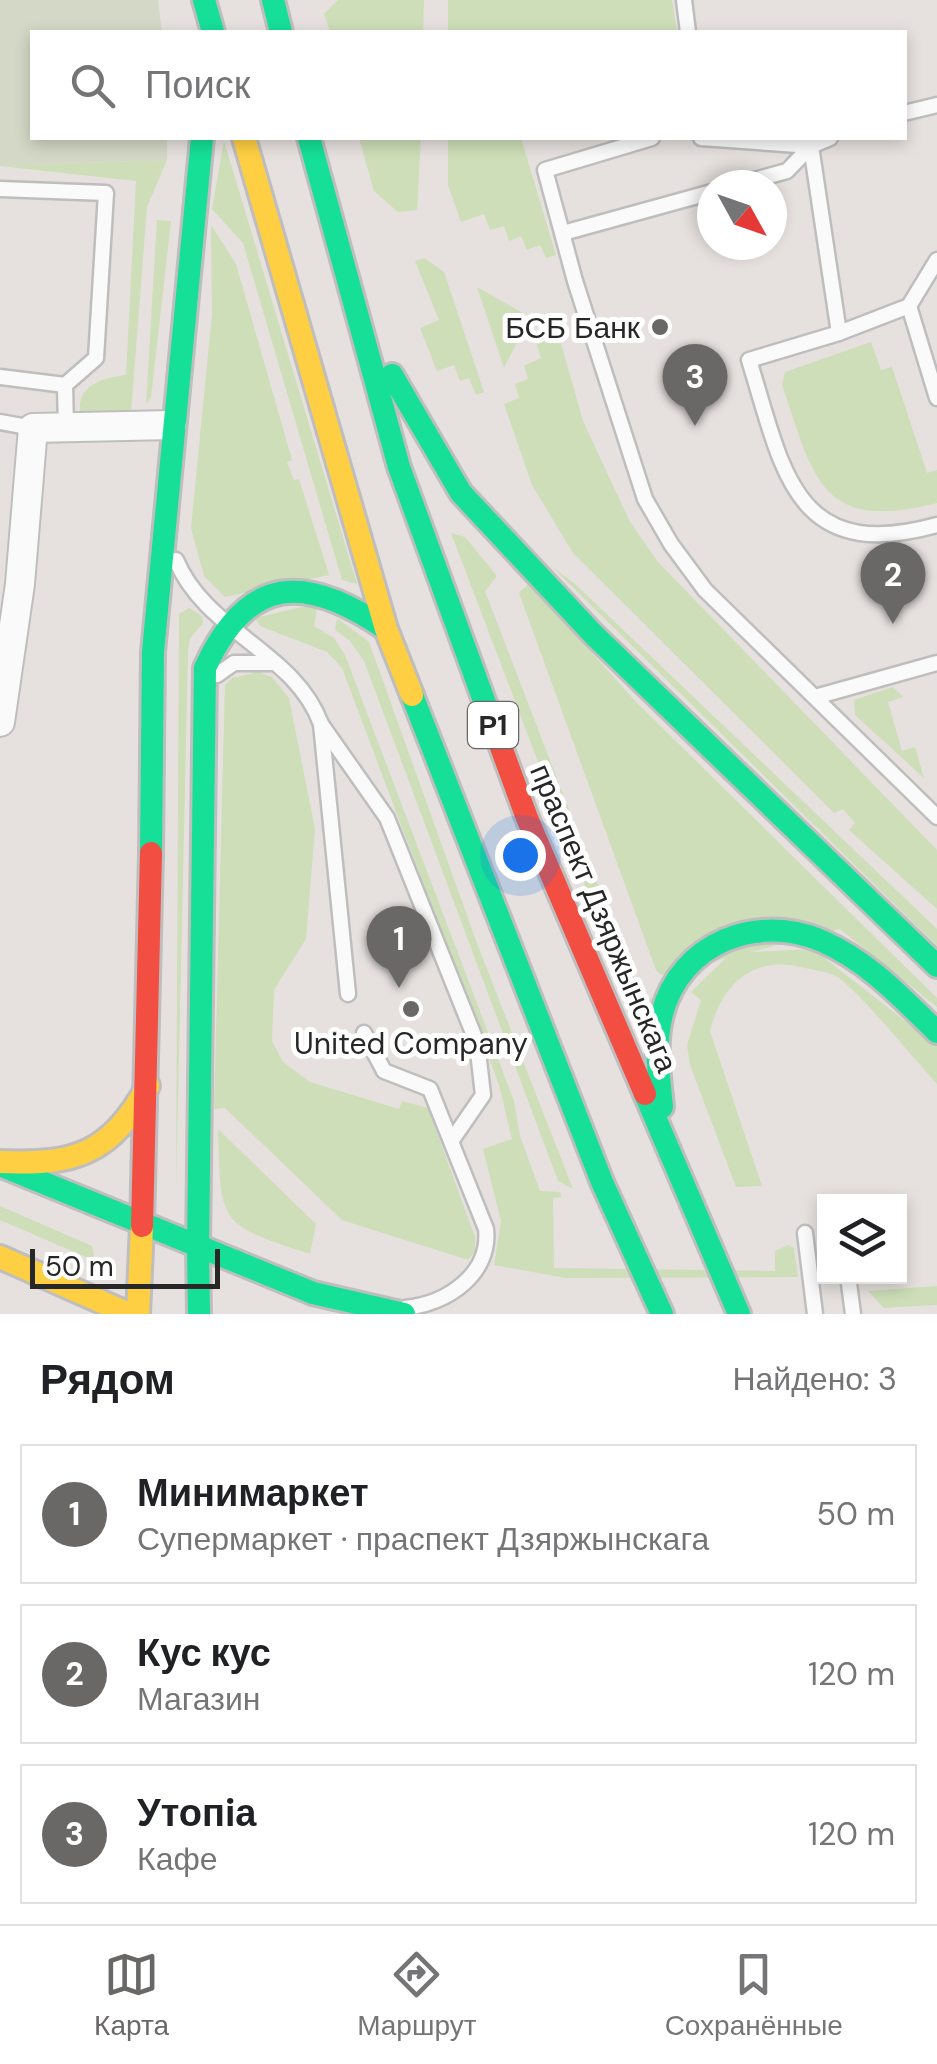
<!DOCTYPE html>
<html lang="ru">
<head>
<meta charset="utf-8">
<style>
  :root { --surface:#fff; --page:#f2f2f2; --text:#202124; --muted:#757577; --line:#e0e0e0; --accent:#6a6867 }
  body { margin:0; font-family:"DM Sans",sans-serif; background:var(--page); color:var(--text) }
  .controls { position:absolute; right:30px; bottom:30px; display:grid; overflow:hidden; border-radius:0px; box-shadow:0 5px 15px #0003 }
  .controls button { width:90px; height:90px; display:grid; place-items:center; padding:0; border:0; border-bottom:2px solid var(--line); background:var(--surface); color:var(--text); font:50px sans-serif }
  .compass { position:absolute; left:697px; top:170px; width:90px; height:90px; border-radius:50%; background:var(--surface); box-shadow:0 5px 15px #0003; rotate:130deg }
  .scale { position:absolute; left:30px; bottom:25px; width:190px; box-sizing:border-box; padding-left:10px; border:5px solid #272727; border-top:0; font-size:28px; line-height:35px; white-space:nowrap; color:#272727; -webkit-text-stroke:8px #fff; paint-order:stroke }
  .you { position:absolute; left:520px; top:855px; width:35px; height:35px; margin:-25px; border:8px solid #fff; border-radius:50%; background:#1a73e8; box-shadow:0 0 0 15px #1a73e833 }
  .badge { display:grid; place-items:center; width:65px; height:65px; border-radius:50%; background:var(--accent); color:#fff; font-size:32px; font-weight:700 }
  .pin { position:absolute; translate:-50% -82px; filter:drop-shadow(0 2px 5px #0008) }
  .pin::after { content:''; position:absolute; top:52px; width:35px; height:30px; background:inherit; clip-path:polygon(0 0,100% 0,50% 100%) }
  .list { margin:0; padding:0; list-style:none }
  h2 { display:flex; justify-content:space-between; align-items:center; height:130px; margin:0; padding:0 40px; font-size:42px }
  h2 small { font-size:32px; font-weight:400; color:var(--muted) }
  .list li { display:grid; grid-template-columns:65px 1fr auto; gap:30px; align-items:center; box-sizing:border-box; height:140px; margin:0 20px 20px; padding:0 20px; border:2px solid var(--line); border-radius:0px }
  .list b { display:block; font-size:38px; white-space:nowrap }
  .list p { margin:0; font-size:32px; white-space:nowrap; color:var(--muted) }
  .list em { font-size:32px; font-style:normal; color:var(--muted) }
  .icon { flex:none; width:55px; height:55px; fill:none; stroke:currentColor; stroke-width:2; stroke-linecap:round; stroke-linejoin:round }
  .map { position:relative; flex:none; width:937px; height:1314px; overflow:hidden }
  .search { position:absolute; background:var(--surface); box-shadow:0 5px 15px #0003; left:30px; right:30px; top:30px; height:110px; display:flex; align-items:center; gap:25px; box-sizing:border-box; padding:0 35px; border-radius:0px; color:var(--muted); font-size:38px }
  .sheet { height:610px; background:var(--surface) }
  nav { display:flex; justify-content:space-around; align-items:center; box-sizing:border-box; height:140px; border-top:2px solid var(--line); background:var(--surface); font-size:28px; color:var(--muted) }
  nav a { display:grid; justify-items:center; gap:5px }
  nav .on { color:var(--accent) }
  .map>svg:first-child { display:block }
  .green { fill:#cddeb8 }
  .cemetery { fill:#d4d8c6 }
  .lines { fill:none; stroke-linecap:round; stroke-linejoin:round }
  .lane-casing { stroke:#bfbebf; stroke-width:19 }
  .street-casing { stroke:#bfbebf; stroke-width:32 }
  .fast-casing { stroke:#bfbebf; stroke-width:28 }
  .slow-casing { stroke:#bfbebf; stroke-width:28 }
  .jam-casing { stroke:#bfbebf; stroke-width:28 }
  .lane { stroke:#fbfafa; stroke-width:14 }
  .street { stroke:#fbfafa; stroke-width:28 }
  .fast { stroke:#16e098; stroke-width:22 }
  .slow { stroke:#ffcf43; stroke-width:22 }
  .jam { stroke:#f24e42; stroke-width:22 }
  .poi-dot { fill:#6a6867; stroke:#fff; stroke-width:4 }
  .labels { text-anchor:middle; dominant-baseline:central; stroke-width:10; stroke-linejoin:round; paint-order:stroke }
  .shield { fill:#fff; stroke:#686868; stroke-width:2.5 }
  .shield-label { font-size:28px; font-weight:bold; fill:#272727 }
  .poi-label { font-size:30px; fill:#272727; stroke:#fff; text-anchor:end }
  .street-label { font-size:30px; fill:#272727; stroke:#fff }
</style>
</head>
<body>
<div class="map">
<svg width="937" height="1314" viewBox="0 0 937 1314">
  <rect width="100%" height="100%" fill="#e6e1de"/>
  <g class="green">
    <polygon points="338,0 424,0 423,32 330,32 324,14"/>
    <polygon points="448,0 672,0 677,32 448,32"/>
    <polygon points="359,138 421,138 417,210 398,212 374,191"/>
    <polygon points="448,138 521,138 556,255 546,258 540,245 527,250 521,236 509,241 504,226 490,230 484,214 461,222 448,185"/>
    <polygon points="224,141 357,584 342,580 243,243 212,209"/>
    <path d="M167 160 147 207 131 413 81 419C74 387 99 378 126 375L136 181 0 166Z"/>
    <polygon points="157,220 171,221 151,397 146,404"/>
    <polygon points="211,225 236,264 292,460 287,462 294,480 299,479 329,575 225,597 204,576 191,528 212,314"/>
    <polygon points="424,258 444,272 484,392 476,395 469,378 460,381 454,365 437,371 420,328 439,320 415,261"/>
    <polygon points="477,287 530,317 504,368"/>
    <polygon points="555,322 583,421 630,522 658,562 937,850 937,909 849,830 855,823 843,809 834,813 573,553 532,485 504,404 519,398 515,384 528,379 524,366 541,358 537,345 551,337 546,325"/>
    <path d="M871 342 881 370 892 367 927 473 937 470V503C821 533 814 479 782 385L785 372Z"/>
    <polygon points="451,533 465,537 497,576 485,591 639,992 652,999 637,1022"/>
    <polygon points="551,566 575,584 937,929 937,946"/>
    <polygon points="529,583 636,702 937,998 937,1007 840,929 661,975 656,970 519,593"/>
    <polygon points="318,603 314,626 334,638 345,655 514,1101 520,1136 540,1191 560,1192 562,1197 553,1198 554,1268 775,1271 775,1251 788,1245 794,1248 798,1277 566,1278 494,1265 501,1221 483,1149 512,1139 499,1085 342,668 327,652 260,626 255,618"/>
    <polygon points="189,608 202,616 203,623 190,638 188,651 176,1190 179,614"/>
    <polygon points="337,618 369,642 478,946 573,1189 558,1181 364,661 350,641 335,630"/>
    <polygon points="258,672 272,677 289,698 315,829 306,939 274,990 272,1041 283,1062 310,1082 399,1109 402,1101 428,1108 475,1237 475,1251 468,1260 342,1220 225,1108 214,1109 225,685 232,678"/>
    <polygon points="893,687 903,697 888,702 902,751 915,747 924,778 855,715 854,700"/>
    <path d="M813 949 937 1046V1084C906 1050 876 1011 842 980 833 972 817 971 805 968 754 954 722 983 710 1031L762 1186 736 1187 690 1065 687 1045 701 1000 691 992 731 953Z"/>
    <path d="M218 1129 316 1224 310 1254C217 1224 221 1223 218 1129Z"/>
    <polygon points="0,1206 92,1246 94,1256 88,1258 0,1220"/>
    <polygon points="937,1286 937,1305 884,1308 868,1291"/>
  </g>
  <polygon class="cemetery" points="0,0 158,0 162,32 32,32 32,138 167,138 167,160 0,166"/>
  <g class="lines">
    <g class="lane-casing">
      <g id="lane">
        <polyline points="684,0 688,32"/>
        <polyline points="904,113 937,105"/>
        <polyline points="652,138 545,170 575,281 645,499 671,544 705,590 937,817"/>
        <polyline points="701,138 811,146 839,333"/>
        <polyline points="736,185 787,171 811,146 830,138"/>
        <polyline points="0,189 106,193 96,358 65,385 66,428"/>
        <polyline points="563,233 712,192"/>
        <path d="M937 260 909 306 839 333 749 360C783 469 793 565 937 525"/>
        <polyline points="909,306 937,398"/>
        <polyline points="0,377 65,385"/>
        <polyline points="0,422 33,428"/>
        <path d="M176 560C206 632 295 652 321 724L348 994"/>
        <polyline points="217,675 234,663 274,663"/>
        <polyline points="815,697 937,663"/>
        <polyline points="321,724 387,818 477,1043 483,1095 452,1140"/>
        <path d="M364 1033 384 1071 430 1089 486 1229C491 1274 447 1304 405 1308"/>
        <polyline points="805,1233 815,1314"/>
        <polyline points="848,1276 853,1314"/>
      </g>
    </g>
    <g class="street-casing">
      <polyline id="street" points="0,722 20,584 33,428 172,425"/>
    </g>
    <g class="fast-casing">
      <g id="fast">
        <polyline points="204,0 213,32"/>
        <polyline points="273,0 281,32"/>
        <polyline points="309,138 399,467 494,728"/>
        <polyline points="392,375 461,493 594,635 937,966"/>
        <polyline points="412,695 602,1182 662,1314"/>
        <polyline points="151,853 153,652 202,138"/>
        <polyline points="645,1094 739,1314"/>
        <path d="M662 1107C659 1077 654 1044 662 1014 680 943 757 913 822 941 868 961 902 998 937 1032"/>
        <polyline points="0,1165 313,1293 404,1314"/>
        <polyline points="198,1249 199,1314"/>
        <path d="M198 1249 205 668C248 574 306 574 386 629"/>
      </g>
    </g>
    <g class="slow-casing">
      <g id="slow">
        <polyline points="244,138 386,629 412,695"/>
        <path d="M0 1162C76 1165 110 1154 148 1086"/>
        <polyline points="0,1257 129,1314"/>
        <polyline points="138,1314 142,1226"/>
      </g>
    </g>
    <g class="jam-casing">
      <g id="jam">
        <polyline points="494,728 527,818 645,1094"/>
        <polyline points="142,1226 151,853"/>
      </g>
    </g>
    <use href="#lane" class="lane"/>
    <use href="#street" class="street"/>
    <use href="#fast" class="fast"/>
    <use href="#slow" class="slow"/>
    <use href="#jam" class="jam"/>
  </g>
  <g class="poi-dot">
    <circle cx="660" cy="327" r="10"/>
    <circle cx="411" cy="1009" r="10"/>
  </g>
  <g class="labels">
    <rect class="shield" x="468" y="702" width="50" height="46" rx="8"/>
    <g class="shield-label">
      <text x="493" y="725">Р1</text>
    </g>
    <g class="poi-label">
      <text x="640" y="327">БСБ Банк</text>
      <text x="411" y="1043" text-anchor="middle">United Company</text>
    </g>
    <g class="street-label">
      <text transform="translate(604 918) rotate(67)">праспект Дзяржынскага</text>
    </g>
  </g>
</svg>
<div class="controls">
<button><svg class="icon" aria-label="layers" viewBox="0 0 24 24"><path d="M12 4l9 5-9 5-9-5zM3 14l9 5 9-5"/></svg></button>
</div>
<svg class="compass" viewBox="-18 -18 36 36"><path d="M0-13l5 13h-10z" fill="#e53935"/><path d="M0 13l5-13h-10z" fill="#757577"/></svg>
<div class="scale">50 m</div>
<div class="you"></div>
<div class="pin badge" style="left:399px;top:988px">1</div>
<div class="pin badge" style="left:893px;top:624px">2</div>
<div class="pin badge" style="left:695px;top:426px">3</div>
<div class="search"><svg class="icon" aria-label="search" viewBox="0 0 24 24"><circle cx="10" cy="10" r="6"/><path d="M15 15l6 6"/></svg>Поиск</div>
</div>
<section class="sheet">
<h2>Рядом<small>Найдено: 3</small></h2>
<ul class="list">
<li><span class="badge">1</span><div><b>Минимаркет</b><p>Супермаркет · праспект Дзяржынскага</p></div><em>50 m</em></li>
<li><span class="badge">2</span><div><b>Кус кус</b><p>Магазин</p></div><em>120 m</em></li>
<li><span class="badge">3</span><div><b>Утопiа</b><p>Кафе</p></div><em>120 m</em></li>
</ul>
</section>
<nav>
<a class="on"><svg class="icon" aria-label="map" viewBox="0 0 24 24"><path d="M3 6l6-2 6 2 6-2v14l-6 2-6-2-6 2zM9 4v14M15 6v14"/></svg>Карта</a>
<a><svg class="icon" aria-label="directions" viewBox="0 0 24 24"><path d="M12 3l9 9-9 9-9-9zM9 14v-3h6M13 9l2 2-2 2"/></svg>Маршрут</a>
<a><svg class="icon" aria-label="saved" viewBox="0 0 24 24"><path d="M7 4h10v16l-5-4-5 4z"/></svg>Сохранённые</a>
</nav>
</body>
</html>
